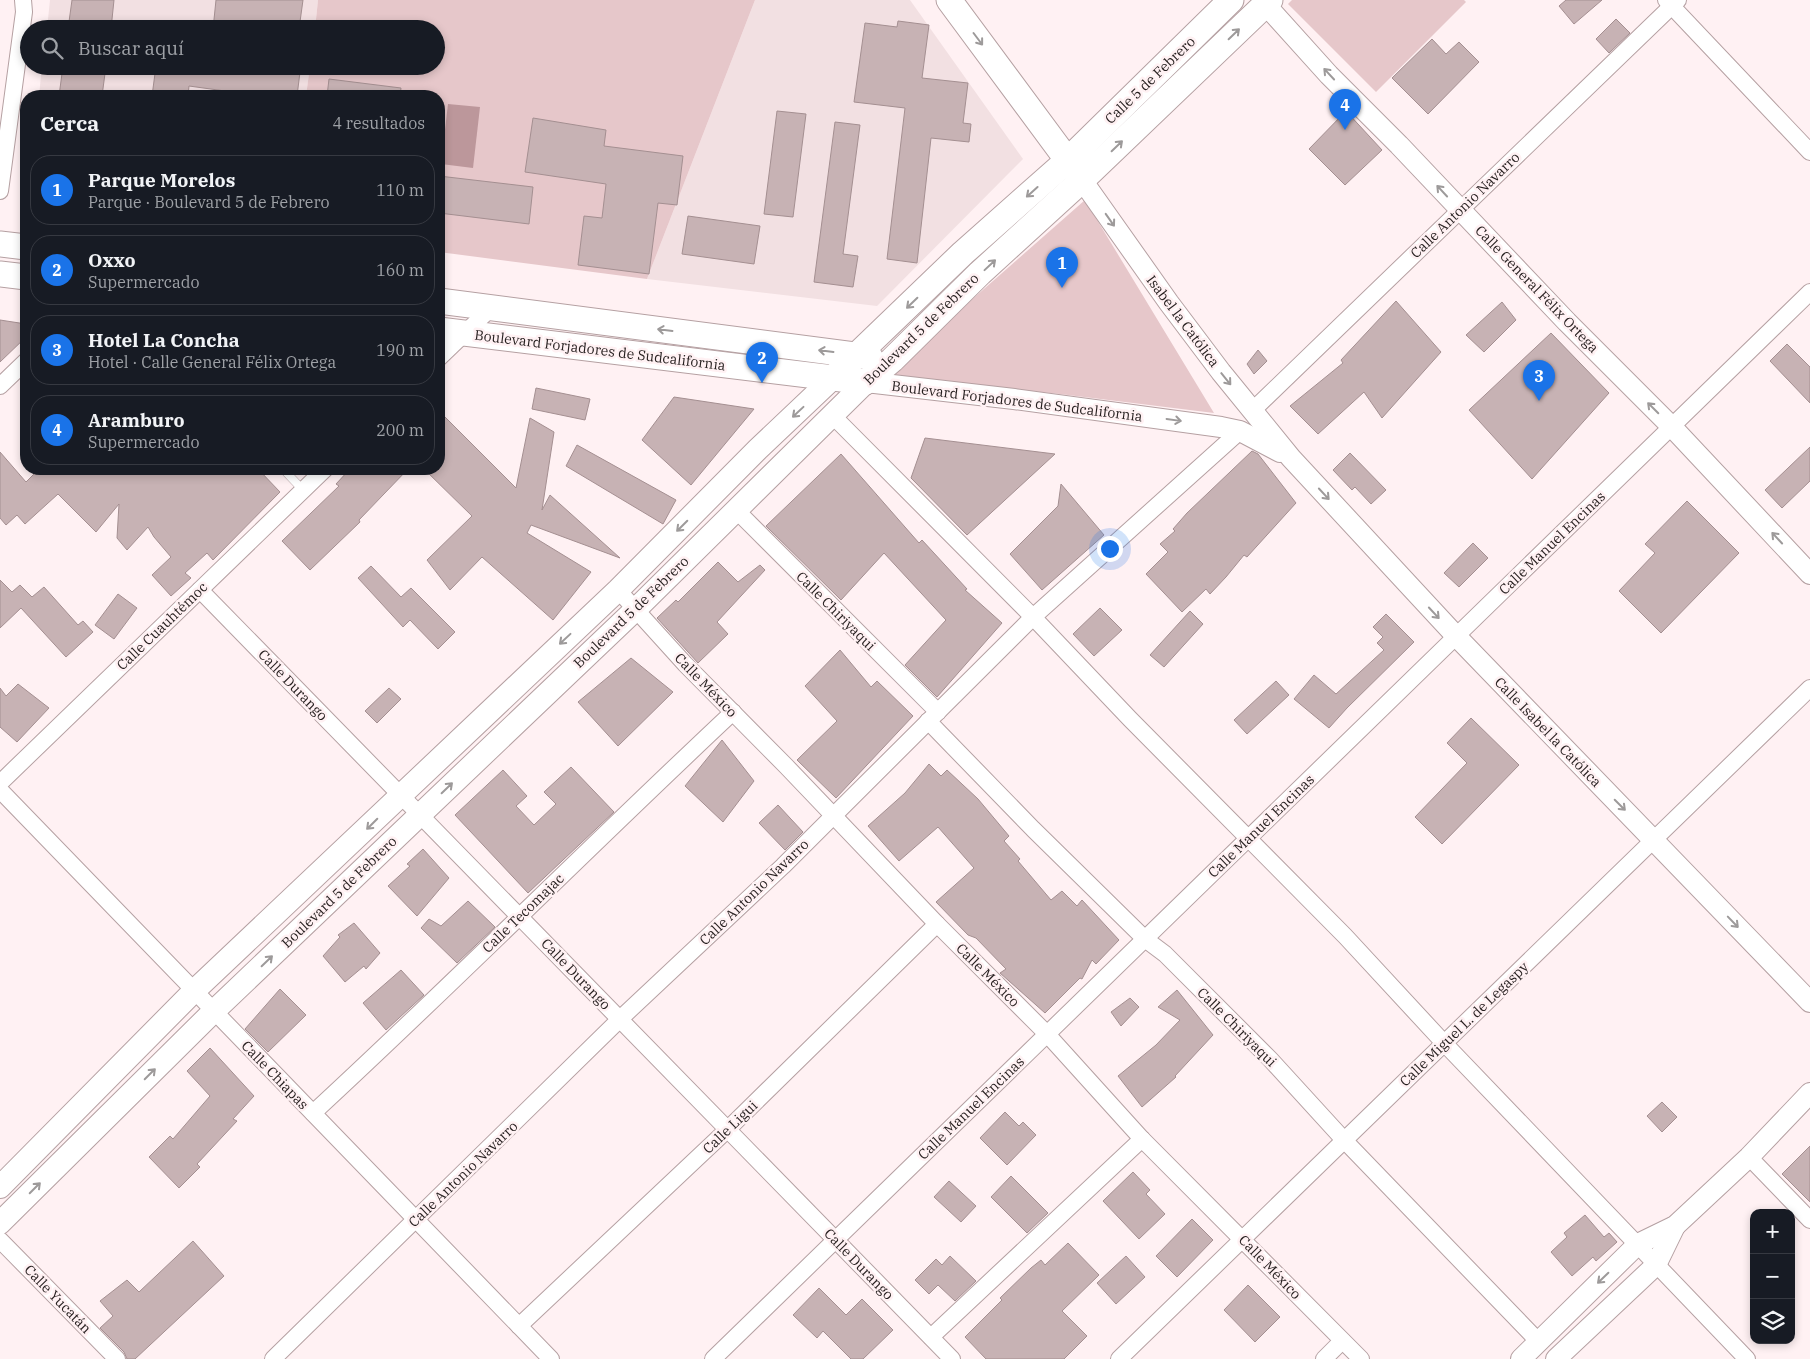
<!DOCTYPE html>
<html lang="es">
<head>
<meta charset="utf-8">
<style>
  :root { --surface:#171b24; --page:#20242c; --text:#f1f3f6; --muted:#9ea1a6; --line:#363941; --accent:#1a73e8 }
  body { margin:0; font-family:"IBM Plex Serif",serif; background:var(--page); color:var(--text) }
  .controls { position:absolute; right:15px; bottom:15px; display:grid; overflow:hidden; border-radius:10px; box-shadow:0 2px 8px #0003 }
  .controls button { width:45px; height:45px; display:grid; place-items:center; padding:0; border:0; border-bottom:1px solid var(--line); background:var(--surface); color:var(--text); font:25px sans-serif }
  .you { position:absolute; left:1109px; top:548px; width:18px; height:18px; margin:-12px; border:4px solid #fff; border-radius:50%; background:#1a73e8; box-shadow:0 0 0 8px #1a73e833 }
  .badge { display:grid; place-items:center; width:32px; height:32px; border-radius:50%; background:var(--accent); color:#fff; font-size:16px; font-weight:700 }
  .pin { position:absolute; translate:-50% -41px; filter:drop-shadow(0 1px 2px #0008) }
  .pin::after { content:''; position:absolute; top:26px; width:18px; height:15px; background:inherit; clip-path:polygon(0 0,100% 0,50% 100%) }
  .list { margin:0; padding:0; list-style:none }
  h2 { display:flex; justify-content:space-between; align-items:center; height:65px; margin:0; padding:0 20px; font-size:21px }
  h2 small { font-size:16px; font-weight:400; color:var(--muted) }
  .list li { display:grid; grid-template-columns:32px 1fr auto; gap:15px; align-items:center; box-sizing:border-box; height:70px; margin:0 10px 10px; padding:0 10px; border:1px solid var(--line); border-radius:20px }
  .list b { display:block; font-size:19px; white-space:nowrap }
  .list p { margin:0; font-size:16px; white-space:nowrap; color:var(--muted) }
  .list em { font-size:16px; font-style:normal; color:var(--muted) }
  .icon { flex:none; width:28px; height:28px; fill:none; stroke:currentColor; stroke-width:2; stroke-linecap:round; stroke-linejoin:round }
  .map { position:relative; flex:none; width:1810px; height:1359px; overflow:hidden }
  .search { position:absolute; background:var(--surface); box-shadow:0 2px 8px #0003; left:20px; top:20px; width:425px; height:55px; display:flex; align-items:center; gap:12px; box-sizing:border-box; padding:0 18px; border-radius:28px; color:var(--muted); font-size:19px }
  .panel { position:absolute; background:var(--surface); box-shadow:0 2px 8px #0003; left:20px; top:90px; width:425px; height:385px; border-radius:20px }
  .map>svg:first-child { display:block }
  .built { fill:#f2e0e2 }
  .green { fill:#e6c7ca }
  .water { fill:#bc979b }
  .building { fill:#c7b2b4; stroke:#a48f91 }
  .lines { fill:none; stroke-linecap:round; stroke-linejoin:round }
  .service-casing { stroke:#b5a0a2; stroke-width:9 }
  .minor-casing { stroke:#b5a0a2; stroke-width:18 }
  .tertiary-casing { stroke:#b5a0a2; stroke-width:22 }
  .secondary-casing { stroke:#b5a0a2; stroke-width:24 }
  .primary-casing { stroke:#b5a0a2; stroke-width:27 }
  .service { stroke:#fff; stroke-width:8 }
  .minor { stroke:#fff; stroke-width:16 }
  .tertiary { stroke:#fff; stroke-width:20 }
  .secondary { stroke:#fff; stroke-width:22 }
  .primary { stroke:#fff; stroke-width:25 }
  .oneway { stroke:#9d9a9a }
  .labels { text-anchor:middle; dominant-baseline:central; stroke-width:5; stroke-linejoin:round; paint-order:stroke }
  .street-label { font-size:14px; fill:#251e1e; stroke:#fff1f3 }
</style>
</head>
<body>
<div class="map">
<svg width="1810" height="1359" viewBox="0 0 1810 1359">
  <rect width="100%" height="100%" fill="#fff1f3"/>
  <g class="built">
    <polygon points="50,0 318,0 315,29 47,29"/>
    <polygon points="755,0 910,0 1023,159 877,306 647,279"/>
    <polygon points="42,66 310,66 306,96 39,96"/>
  </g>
  <g class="green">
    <polygon points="318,0 755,0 647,279 439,252 439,96 306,96 310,66 436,66 436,29 315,29"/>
    <polygon points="1292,0 1464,0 1466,2 1376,92 1288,4"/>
    <polygon points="1085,200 1214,413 1060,394 885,376"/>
  </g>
  <polygon class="water" points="448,104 480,107 473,168 441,164"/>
  <g class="building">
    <polygon points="72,0 114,0 111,29 68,29"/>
    <polygon points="216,0 303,0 299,29 213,29"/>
    <polygon points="1566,0 1602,0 1574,24 1559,6"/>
    <polygon points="1616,19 1630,33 1609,53 1596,39"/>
    <polygon points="898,21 929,25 922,78 968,83 963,123 971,124 969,142 931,138 917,263 887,259 905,108 854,102 865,23 897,27"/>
    <polygon points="1432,39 1446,54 1459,42 1479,62 1428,114 1392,78"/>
    <polygon points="63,66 106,66 102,96 59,96"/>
    <polygon points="156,66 207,73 208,66 254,66 300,72 297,96 261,96 189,86 188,96 152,96"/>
    <polygon points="329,79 401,88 400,96 327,96"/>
    <polygon points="777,111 806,114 793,217 764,214"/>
    <polygon points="1346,111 1382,150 1345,185 1309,149"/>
    <polygon points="533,118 606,130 604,146 683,156 677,205 658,203 649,274 578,265 584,216 602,218 606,184 525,172"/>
    <polygon points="835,122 860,125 843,254 858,256 853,287 814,282"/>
    <polygon points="439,176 533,187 529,224 439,213"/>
    <polygon points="688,216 760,226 754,264 682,254"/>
    <polygon points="1396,301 1441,352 1382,418 1364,392 1318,434 1290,406 1343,363 1341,360"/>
    <polygon points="1502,302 1516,320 1484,352 1466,335"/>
    <polygon points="0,320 26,324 26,337 0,362"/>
    <polygon points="1551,333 1609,393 1532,479 1469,410"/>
    <polygon points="1787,344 1810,367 1810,403 1770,361"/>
    <polygon points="1258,350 1267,361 1254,374 1247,364"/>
    <polygon points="536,388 590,399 585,420 532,409"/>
    <polygon points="674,397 754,409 691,485 642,440"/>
    <polygon points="439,411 516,488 530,418 554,432 542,510 550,495 620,558 531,525 527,533 591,572 553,620 482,557 450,590 427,560 472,516 424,469 439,469"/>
    <polygon points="925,438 1055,454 967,535 911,478"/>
    <polygon points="577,445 676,500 663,524 566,466"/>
    <polygon points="1810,447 1810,481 1782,508 1765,490"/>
    <polygon points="1252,451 1258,454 1296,503 1247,557 1244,555 1226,577 1210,594 1206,589 1182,612 1146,574 1168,552 1160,544 1175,531 1173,529 1187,513"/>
    <polygon points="0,452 26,482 39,469 258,469 280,492 213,560 207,553 185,573 191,578 171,596 152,575 171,557 154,537 148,527 127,550 117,538 119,504 96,532 58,494 25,524 17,515 6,525 0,518"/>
    <polygon points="1350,453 1386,490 1371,504 1355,487 1352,490 1333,470"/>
    <polygon points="841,454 919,543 922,540 967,589 965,590 1002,623 937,697 905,665 946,620 884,553 841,600 766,526"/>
    <polygon points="371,469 408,469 359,520 360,522 310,570 282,541 339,486 336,484 349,470 367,472"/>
    <polygon points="1061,484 1104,535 1042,590 1010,554 1058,506"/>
    <polygon points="1687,501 1739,553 1661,633 1619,591 1655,553 1645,544"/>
    <polygon points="1473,543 1488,558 1459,587 1444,573"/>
    <polygon points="718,562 738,582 760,565 765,570 717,622 728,634 698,663 657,618 676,600 678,602"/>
    <polygon points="371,566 401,597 411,588 455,632 438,649 410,620 403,627 358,578"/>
    <polygon points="0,580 12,592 20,585 32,597 44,587 78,625 83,621 93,632 66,657 21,608 0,628"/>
    <polygon points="118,594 137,608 114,639 95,625"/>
    <polygon points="1100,608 1122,630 1094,656 1073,634"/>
    <polygon points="1190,611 1203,624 1164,667 1150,655"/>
    <polygon points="1386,614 1414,642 1347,708 1329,728 1294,699 1314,675 1336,694 1384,650 1377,643 1383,637 1373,627"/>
    <polygon points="840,650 871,687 877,681 913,716 836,798 797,760 837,721 805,686"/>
    <polygon points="631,658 673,692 618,746 578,702"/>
    <polygon points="1276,681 1289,695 1247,734 1234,720"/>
    <polygon points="18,684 49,708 17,742 0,727 0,688 6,696"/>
    <polygon points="389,688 401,699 377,723 365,711"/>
    <polygon points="1471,718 1519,765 1442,844 1415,817 1467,763 1447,743"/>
    <polygon points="722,740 754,781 723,822 685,786"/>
    <polygon points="929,764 941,776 947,770 978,799 1009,836 1004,841 1020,859 1018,861 1051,900 1062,891 1077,906 1082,900 1119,940 1096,964 1092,960 1082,979 1080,978 1045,1013 1000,973 1006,969 976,938 968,935 936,902 974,868 938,827 899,861 868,826 905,793"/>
    <polygon points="571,767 614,812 528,893 455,815 503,770 527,796 516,806 534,825 556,804 544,792"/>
    <polygon points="778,805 803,832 785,850 759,823"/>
    <polygon points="423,849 449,878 417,916 388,886 410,866 407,864"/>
    <polygon points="468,901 495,927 457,963 421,928 429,919 441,926"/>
    <polygon points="354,923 380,953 366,969 364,966 345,982 323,956 340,937 338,935"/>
    <polygon points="401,970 424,995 386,1030 363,1003"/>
    <polygon points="280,989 306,1015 268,1052 245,1029"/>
    <polygon points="1177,990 1213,1035 1175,1076 1176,1077 1142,1107 1118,1076 1156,1045 1180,1020 1158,1007"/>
    <polygon points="1130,998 1139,1007 1121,1026 1111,1012"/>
    <polygon points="210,1048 254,1096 233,1119 237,1121 197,1164 200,1167 179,1188 149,1157 170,1136 173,1139 210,1096 187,1071"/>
    <polygon points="1662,1102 1677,1117 1662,1132 1647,1116"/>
    <polygon points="1005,1112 1019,1126 1023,1122 1036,1135 1007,1165 980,1138"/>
    <polygon points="1810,1146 1810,1202 1782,1174"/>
    <polygon points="1133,1172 1150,1190 1146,1194 1165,1214 1139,1239 1103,1201"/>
    <polygon points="1011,1176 1048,1213 1027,1233 991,1197"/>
    <polygon points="949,1181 976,1206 961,1222 934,1197"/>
    <polygon points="1585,1215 1604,1237 1609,1233 1617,1242 1596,1261 1593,1257 1572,1276 1551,1252 1567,1237 1564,1233"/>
    <polygon points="1192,1219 1213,1240 1177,1277 1156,1256"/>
    <polygon points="193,1241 224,1276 135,1359 127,1359 124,1352 100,1328 113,1316 100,1301 127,1280 139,1292"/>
    <polygon points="1068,1243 1099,1275 1062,1311 1087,1336 1064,1359 986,1359 965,1337 1002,1300 1000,1298 1031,1268 1041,1260 1045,1265"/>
    <polygon points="950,1256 976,1281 955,1301 938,1285 929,1294 915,1280 936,1259 942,1265"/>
    <polygon points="1126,1256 1145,1277 1116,1304 1097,1283"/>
    <polygon points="1248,1285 1280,1317 1255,1342 1224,1310"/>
    <polygon points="819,1288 846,1315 862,1299 893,1330 863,1359 851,1359 823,1331 817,1338 793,1315"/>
  </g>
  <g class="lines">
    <g class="service-casing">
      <polyline id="service" points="283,469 303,490"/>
    </g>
    <g class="minor-casing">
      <g id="minor">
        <polyline points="1666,0 1810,152"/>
        <polyline points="0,191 24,12 23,0"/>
        <polyline points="439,358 491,308"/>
        <polyline points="0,386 26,361"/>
        <polyline points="1252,411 1678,0"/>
        <polyline points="832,415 1033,617 1130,719 1345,936 1444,1043 1747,1359"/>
        <polyline points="736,510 938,712"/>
        <polyline points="200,590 952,1359"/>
        <polyline points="618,590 685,664 786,766 937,924 1047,1034 1142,1139 1361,1359"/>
        <polyline points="928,721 1033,829 1145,939 1165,954 1270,1059 1344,1140 1538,1341"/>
        <polyline points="0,783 325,469"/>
        <polyline points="0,790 551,1359"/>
        <path d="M313 1113C455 982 592 844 733 712"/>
        <polyline points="1749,1157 1810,1220"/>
        <polyline points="0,1240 117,1359"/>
        <polyline points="519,1326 728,1129 937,924"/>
        <polyline points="931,1337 1142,1139"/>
        <polyline points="273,1359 620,1019 783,866 1033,617 1240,431"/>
        <polyline points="713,1359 1810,292"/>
        <polyline points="1119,1359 1810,688"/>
        <polyline points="1324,1359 1342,1341"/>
      </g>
    </g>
    <g class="tertiary-casing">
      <g id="tertiary">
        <polyline points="1265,4 1329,75 1399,145 1567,322 1672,427 1810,574"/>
        <polyline points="1082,180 1169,303 1221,372 1291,458 1456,636 1810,1002"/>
        <polyline points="866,382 1014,399 1221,427 1240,431 1280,452"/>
        <polyline points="1521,1359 1638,1244 1675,1226 1749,1157 1810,1093"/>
        <polyline points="1556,1359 1656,1265 1675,1226"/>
      </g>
    </g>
    <g class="secondary-casing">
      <g id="secondary">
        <polyline points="0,1187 194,991 618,590 758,449 833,378"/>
        <polyline points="0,1223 214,1011 636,609 866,382"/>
      </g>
    </g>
    <g class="primary-casing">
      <g id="primary">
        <polyline points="949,0 1077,173"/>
        <polyline points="0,244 26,247"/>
        <polyline points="0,274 26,277"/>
        <polyline points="439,301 870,357"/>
        <polyline points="439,330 866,382 892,360 980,273 1082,180 1270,0"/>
        <polyline points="833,378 963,253 1068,160 1231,0"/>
      </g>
    </g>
    <use href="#service" class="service"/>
    <use href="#minor" class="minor"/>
    <use href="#tertiary" class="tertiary"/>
    <use href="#secondary" class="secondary"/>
    <use href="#primary" class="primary"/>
  </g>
  <defs><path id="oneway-shaft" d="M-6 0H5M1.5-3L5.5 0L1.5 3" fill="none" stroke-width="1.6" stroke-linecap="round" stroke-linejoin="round" transform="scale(1.25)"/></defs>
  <g class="oneway">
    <use href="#oneway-shaft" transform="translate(1234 34) rotate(-44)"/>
    <use href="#oneway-shaft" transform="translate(978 39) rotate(53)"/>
    <use href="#oneway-shaft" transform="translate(1329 74) rotate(-133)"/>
    <use href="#oneway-shaft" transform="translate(1117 146) rotate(-44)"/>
    <use href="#oneway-shaft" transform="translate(1442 191) rotate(-133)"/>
    <use href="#oneway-shaft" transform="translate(1032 192) rotate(138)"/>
    <use href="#oneway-shaft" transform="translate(1110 220) rotate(55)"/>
    <use href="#oneway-shaft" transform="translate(990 265) rotate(-43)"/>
    <use href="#oneway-shaft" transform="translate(912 303) rotate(136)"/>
    <use href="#oneway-shaft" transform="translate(665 330) rotate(-173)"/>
    <use href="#oneway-shaft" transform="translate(826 351) rotate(-173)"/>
    <use href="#oneway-shaft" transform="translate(1226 379) rotate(51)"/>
    <use href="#oneway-shaft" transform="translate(1653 408) rotate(-135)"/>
    <use href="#oneway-shaft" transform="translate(798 412) rotate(137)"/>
    <use href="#oneway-shaft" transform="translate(1174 420) rotate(8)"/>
    <use href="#oneway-shaft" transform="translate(1324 494) rotate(47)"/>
    <use href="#oneway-shaft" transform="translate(682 526) rotate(135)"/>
    <use href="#oneway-shaft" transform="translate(1777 538) rotate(-133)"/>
    <use href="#oneway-shaft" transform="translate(1434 613) rotate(47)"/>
    <use href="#oneway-shaft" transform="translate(565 639) rotate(137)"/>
    <use href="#oneway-shaft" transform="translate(447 788) rotate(-44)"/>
    <use href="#oneway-shaft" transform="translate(1620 805) rotate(45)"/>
    <use href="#oneway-shaft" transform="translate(372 824) rotate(135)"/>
    <use href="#oneway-shaft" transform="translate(1733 922) rotate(46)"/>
    <use href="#oneway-shaft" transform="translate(267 961) rotate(-44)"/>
    <use href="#oneway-shaft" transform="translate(150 1074) rotate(-45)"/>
    <use href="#oneway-shaft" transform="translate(35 1188) rotate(-45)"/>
    <use href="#oneway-shaft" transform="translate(1603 1278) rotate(136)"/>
  </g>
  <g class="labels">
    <g class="street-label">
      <text transform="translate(1150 80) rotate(-44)">Calle 5 de Febrero</text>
      <text transform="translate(1465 205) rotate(-44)">Calle Antonio Navarro</text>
      <text transform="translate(1537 289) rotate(46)">Calle General Félix Ortega</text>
      <text transform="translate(1183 321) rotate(53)">Isabel la Católica</text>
      <text transform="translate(921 329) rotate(-44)">Boulevard 5 de Febrero</text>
      <text transform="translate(600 350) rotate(7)">Boulevard Forjadores de Sudcalifornia</text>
      <text transform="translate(1017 401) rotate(7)">Boulevard Forjadores de Sudcalifornia</text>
      <text transform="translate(1552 543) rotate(-44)">Calle Manuel Encinas</text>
      <text transform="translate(836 611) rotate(45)">Calle Chiriyaqui</text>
      <text transform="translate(631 612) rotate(-44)">Boulevard 5 de Febrero</text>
      <text transform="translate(162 626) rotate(-44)">Calle Cuauhtémoc</text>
      <text transform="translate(293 685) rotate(46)">Calle Durango</text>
      <text transform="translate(706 685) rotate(46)">Calle México</text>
      <text transform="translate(1548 732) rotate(46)">Calle Isabel la Católica</text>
      <text transform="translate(1261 826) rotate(-44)">Calle Manuel Encinas</text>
      <text transform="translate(339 892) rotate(-44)">Boulevard 5 de Febrero</text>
      <text transform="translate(754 892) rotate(-44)">Calle Antonio Navarro</text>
      <text transform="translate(523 913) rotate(-44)">Calle Tecomajac</text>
      <text transform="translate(576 974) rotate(46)">Calle Durango</text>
      <text transform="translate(988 975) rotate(45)">Calle México</text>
      <text transform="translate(1464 1024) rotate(-44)">Calle Miguel L. de Legaspy</text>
      <text transform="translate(1237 1027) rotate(45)">Calle Chiriyaqui</text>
      <text transform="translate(275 1075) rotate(46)">Calle Chiapas</text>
      <text transform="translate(971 1108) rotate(-44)">Calle Manuel Encinas</text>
      <text transform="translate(730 1127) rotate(-44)">Calle Ligui</text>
      <text transform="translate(463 1174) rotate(-44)">Calle Antonio Navarro</text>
      <text transform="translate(859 1264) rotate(46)">Calle Durango</text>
      <text transform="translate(1270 1267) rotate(46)">Calle México</text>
      <text transform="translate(58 1299) rotate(46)">Calle Yucatán</text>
    </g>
  </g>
</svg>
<div class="controls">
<button>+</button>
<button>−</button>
<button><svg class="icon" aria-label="layers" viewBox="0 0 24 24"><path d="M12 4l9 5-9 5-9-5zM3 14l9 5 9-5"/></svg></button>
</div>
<div class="you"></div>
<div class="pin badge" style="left:1062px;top:288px">1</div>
<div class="pin badge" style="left:762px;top:383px">2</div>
<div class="pin badge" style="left:1539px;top:401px">3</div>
<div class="pin badge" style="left:1345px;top:130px">4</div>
<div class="search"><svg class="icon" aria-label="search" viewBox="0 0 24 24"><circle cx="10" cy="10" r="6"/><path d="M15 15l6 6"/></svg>Buscar aquí</div>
<section class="panel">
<h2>Cerca<small>4 resultados</small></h2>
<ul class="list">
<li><span class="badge">1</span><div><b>Parque Morelos</b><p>Parque · Boulevard 5 de Febrero</p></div><em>110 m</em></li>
<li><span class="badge">2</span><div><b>Oxxo</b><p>Supermercado</p></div><em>160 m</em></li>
<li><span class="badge">3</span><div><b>Hotel La Concha</b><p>Hotel · Calle General Félix Ortega</p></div><em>190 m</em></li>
<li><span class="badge">4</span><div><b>Aramburo</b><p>Supermercado</p></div><em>200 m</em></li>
</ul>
</section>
</div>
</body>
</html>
